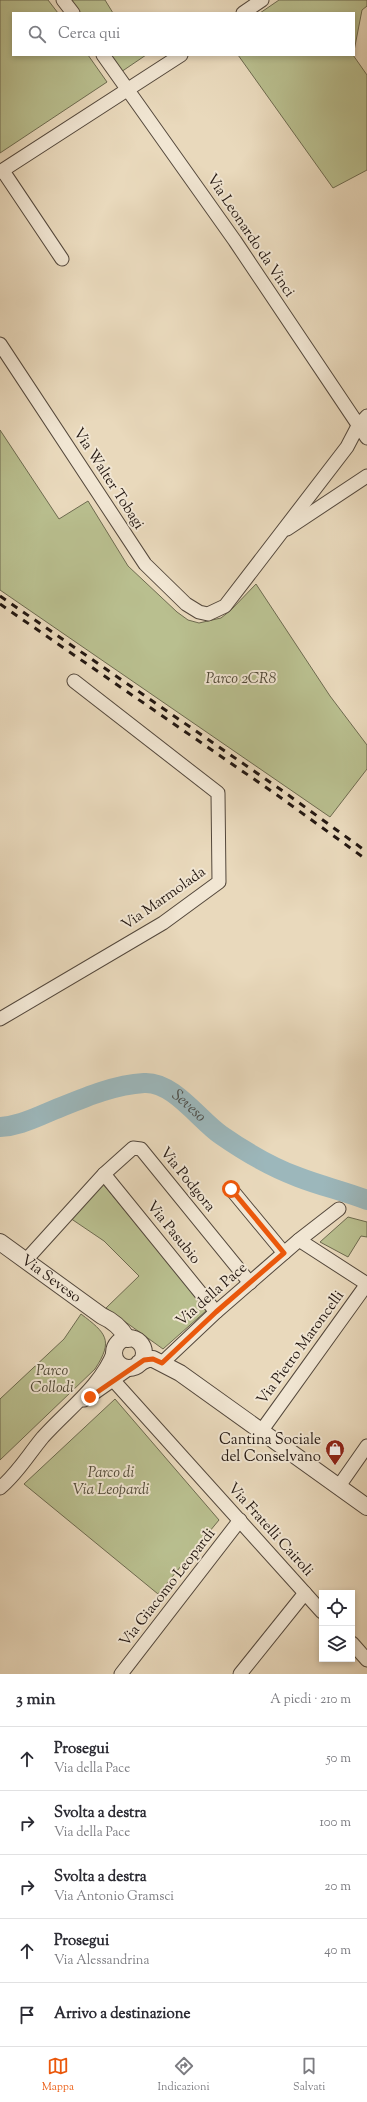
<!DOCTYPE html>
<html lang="it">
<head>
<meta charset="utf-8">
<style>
  :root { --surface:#fff; --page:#f7f7f7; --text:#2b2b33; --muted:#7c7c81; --line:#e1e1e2; --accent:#ea580c }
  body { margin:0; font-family:"Sorts Mill Goudy",serif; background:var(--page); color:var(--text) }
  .controls { position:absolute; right:12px; bottom:12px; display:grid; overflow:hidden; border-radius:0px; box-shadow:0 2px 6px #0003 }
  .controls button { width:36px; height:36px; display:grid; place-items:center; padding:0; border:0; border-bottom:1px solid var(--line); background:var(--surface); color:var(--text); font:20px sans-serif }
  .stop { position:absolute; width:12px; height:12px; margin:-9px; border:3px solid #ea580c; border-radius:50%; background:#fff }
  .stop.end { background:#ea580c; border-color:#fff; box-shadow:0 1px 4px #0008 }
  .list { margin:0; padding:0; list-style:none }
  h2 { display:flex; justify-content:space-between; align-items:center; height:52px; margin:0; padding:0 16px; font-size:17px }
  h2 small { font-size:13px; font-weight:400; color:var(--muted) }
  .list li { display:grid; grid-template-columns:26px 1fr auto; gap:12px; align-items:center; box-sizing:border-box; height:64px; padding:0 16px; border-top:1px solid var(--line) }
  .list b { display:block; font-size:15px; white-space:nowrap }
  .list p { margin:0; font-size:13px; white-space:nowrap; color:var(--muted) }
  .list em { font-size:13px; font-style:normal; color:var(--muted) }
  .icon { flex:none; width:22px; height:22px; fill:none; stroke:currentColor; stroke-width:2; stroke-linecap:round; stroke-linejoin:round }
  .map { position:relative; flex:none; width:367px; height:1674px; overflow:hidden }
  .search { position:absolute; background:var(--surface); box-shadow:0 2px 6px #0003; left:12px; right:12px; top:12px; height:44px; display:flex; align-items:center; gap:10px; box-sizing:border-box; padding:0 14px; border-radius:0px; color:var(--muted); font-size:15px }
  .sheet { height:372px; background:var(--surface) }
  nav { display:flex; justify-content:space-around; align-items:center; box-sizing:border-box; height:56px; border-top:1px solid var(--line); background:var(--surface); font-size:11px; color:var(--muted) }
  nav a { display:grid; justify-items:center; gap:2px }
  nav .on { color:var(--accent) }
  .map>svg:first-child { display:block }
  .green { fill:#b9bf8f; stroke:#6e6b50 }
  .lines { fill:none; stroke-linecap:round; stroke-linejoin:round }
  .river { stroke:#9cb7bb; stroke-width:20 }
  .minor-casing { stroke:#54483c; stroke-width:15 }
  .tertiary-casing { stroke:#54483c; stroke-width:18 }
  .minor { stroke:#f1e6d3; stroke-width:13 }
  .tertiary { stroke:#f1e6d3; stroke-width:16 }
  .rail { stroke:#231711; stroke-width:3; stroke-dasharray:7 7; stroke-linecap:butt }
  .route { stroke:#ea580c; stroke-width:5 }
  .labels { text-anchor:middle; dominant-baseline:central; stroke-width:4; stroke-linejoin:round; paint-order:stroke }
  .street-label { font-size:15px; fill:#231711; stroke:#f1e6d3 }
  .park-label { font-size:15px; font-style:italic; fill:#504937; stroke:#f1e6d3 }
  .poi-label { font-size:15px; fill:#231711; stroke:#f1e6d3; text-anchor:end }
  .water-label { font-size:16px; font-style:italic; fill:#4d4f4c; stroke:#f1e6d3 }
</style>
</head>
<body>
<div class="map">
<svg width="367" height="1674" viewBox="0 0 367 1674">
  <rect width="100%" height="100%" fill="#e9d9bc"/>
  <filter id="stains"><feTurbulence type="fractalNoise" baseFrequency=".005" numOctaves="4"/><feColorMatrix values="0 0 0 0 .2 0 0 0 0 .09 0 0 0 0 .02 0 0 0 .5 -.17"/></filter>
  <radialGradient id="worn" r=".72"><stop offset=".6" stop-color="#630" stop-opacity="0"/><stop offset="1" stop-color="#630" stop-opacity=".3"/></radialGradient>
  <g class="green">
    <polygon points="0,0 48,0 58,13 13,13 13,55 88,55 107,82 0,153"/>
    <polygon points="71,0 105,0 113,13 80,13"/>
    <polygon points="279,0 367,0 367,6 362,10 354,51 354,13 260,13"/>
    <polygon points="110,55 146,55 121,72"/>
    <polygon points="238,55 353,55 367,75 367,170 333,188"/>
    <polygon points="0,430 59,519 88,501 128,566 177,612 188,620 199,623 221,618 231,610 256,584 330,696 367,745 367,769 330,817 0,590"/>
    <polygon points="103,1184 207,1310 163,1349 106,1308 139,1276 104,1241 70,1218"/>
    <polygon points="348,1217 367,1222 367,1237 361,1236 348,1257 320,1242"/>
    <path d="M81 1314C106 1333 114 1340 95 1369L0 1460V1399L64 1339Z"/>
    <polygon points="115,1399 219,1520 158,1594 24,1484"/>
  </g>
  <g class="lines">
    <path class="river" id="s1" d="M0 1127C18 1126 32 1119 49 1112 79 1100 111 1085 144 1083 173 1081 199 1120 221 1135 244 1151 271 1167 298 1177 321 1186 344 1191 367 1200"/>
    <g class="minor-casing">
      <g id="minor">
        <polyline points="63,0 73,13"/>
        <polyline points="243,13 262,0"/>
        <polyline points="103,55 235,241 367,438"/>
        <polyline points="3,171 62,259"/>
        <polyline points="0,172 181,55"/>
        <polyline points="0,344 145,564 186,604 199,612 208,614 225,606 347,447 358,426 367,416"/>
        <polyline points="287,529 367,476"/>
        <polyline points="0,1019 163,923 219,882 218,793 74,681"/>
        <polyline points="104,1174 216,1312"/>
        <polyline points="231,1189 284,1253"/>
        <polyline points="299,1240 367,1284"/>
        <polyline points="26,1260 104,1174 133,1148 141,1149 250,1283"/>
        <polyline points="162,1363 216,1312 299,1240 339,1209"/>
        <polyline points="108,1367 110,1377 114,1381 322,1612"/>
        <polyline points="84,1400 130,1368"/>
        <polyline points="262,1430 367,1284"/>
        <polyline points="339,1486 367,1446"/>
        <path d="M0 1488C18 1473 28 1455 43 1437 68 1409 101 1386 114 1351"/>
        <polyline points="352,1643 367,1660"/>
        <polyline points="121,1674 240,1520"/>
        <polyline points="240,1674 305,1593"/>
      </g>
    </g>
    <g class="tertiary-casing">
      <g id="tertiary">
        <path id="s2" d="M0 1242 102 1316C114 1321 121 1328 128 1339"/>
        <circle cx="129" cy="1353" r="15"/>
        <polyline points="139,1363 148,1359 153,1359 180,1373 367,1507"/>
      </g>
    </g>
    <use href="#minor" class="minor"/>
    <use href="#tertiary" class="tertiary"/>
    <g class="rail">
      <polyline points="0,596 280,789 367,852"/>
      <polyline points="0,604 277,795 367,860"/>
    </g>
  </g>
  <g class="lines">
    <polyline class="route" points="90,1397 144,1360 153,1359 162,1363 216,1312 284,1253 231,1189"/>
  </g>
  <defs>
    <g id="shop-pin" transform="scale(1)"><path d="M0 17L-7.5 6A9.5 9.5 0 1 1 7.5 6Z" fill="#8f2418" stroke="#f1e6d3"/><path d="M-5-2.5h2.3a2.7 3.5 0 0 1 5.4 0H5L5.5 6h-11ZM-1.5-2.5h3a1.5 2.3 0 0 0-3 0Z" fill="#fff"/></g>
  </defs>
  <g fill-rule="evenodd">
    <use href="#shop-pin" x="335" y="1449"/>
  </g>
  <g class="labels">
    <g class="street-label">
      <text transform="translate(250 236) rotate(56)">Via Leonardo da Vinci</text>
      <text transform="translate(108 479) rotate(57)">Via Walter Tobagi</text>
      <text transform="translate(164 899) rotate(-35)">Via Marmolada</text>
      <text transform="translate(187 1180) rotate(51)">Via Podgora</text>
      <text transform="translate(173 1233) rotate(51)">Via Pasubio</text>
      <text stroke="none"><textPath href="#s2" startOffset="63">Via Seveso</textPath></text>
      <text transform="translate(212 1295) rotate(-41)">Via della Pace</text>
      <text transform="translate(301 1348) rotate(-54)">Via Pietro Maroncelli</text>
      <text transform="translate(270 1530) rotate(48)">Via Fratelli Cairoli</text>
      <text transform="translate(168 1588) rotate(-52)">Via Giacomo Leopardi</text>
    </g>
    <g class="park-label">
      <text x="241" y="679">Parco 2CR8</text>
      <text x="52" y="1371">Parco<tspan x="52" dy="17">Collodi</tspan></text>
      <text x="111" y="1473">Parco di<tspan x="111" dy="17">Via Leopardi</tspan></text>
    </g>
    <g class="poi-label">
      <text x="321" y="1440">Cantina Sociale<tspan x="321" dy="17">del Conselvano</tspan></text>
    </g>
    <g class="water-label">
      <text stroke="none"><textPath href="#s1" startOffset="203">Seveso</textPath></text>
    </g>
  </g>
  <rect width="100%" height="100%" filter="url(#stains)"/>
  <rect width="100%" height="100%" fill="url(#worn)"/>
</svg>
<div class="controls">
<button><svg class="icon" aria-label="locate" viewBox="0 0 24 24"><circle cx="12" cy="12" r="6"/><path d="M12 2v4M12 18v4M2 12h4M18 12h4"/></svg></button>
<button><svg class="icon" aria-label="layers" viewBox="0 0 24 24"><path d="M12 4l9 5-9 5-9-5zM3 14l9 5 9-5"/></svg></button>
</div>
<div class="stop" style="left:231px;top:1189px"></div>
<div class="stop end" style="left:90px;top:1397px"></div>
<div class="search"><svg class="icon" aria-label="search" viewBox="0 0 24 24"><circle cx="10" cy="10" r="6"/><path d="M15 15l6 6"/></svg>Cerca qui</div>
</div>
<section class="sheet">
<h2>3 min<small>A piedi · 210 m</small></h2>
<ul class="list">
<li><svg class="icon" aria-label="ahead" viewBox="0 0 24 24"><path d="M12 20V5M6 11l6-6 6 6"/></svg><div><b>Prosegui</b><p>Via della Pace</p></div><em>50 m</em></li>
<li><svg class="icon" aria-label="right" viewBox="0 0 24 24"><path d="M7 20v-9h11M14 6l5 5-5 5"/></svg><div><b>Svolta a destra</b><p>Via della Pace</p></div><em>100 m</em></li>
<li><svg class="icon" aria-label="right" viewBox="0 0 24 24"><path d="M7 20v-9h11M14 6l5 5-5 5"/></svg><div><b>Svolta a destra</b><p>Via Antonio Gramsci</p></div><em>20 m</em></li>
<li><svg class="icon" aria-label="ahead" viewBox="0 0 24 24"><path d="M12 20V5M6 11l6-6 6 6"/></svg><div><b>Prosegui</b><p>Via Alessandrina</p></div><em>40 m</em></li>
<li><svg class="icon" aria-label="arrive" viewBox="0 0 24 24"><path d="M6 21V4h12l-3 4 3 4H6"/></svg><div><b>Arrivo a destinazione</b></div></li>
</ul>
</section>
<nav>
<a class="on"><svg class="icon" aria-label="map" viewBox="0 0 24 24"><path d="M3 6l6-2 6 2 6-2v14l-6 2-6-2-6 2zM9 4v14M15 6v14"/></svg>Mappa</a>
<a><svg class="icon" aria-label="directions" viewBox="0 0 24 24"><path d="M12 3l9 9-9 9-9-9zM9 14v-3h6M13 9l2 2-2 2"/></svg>Indicazioni</a>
<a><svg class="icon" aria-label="saved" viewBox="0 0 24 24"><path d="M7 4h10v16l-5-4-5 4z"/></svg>Salvati</a>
</nav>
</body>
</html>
